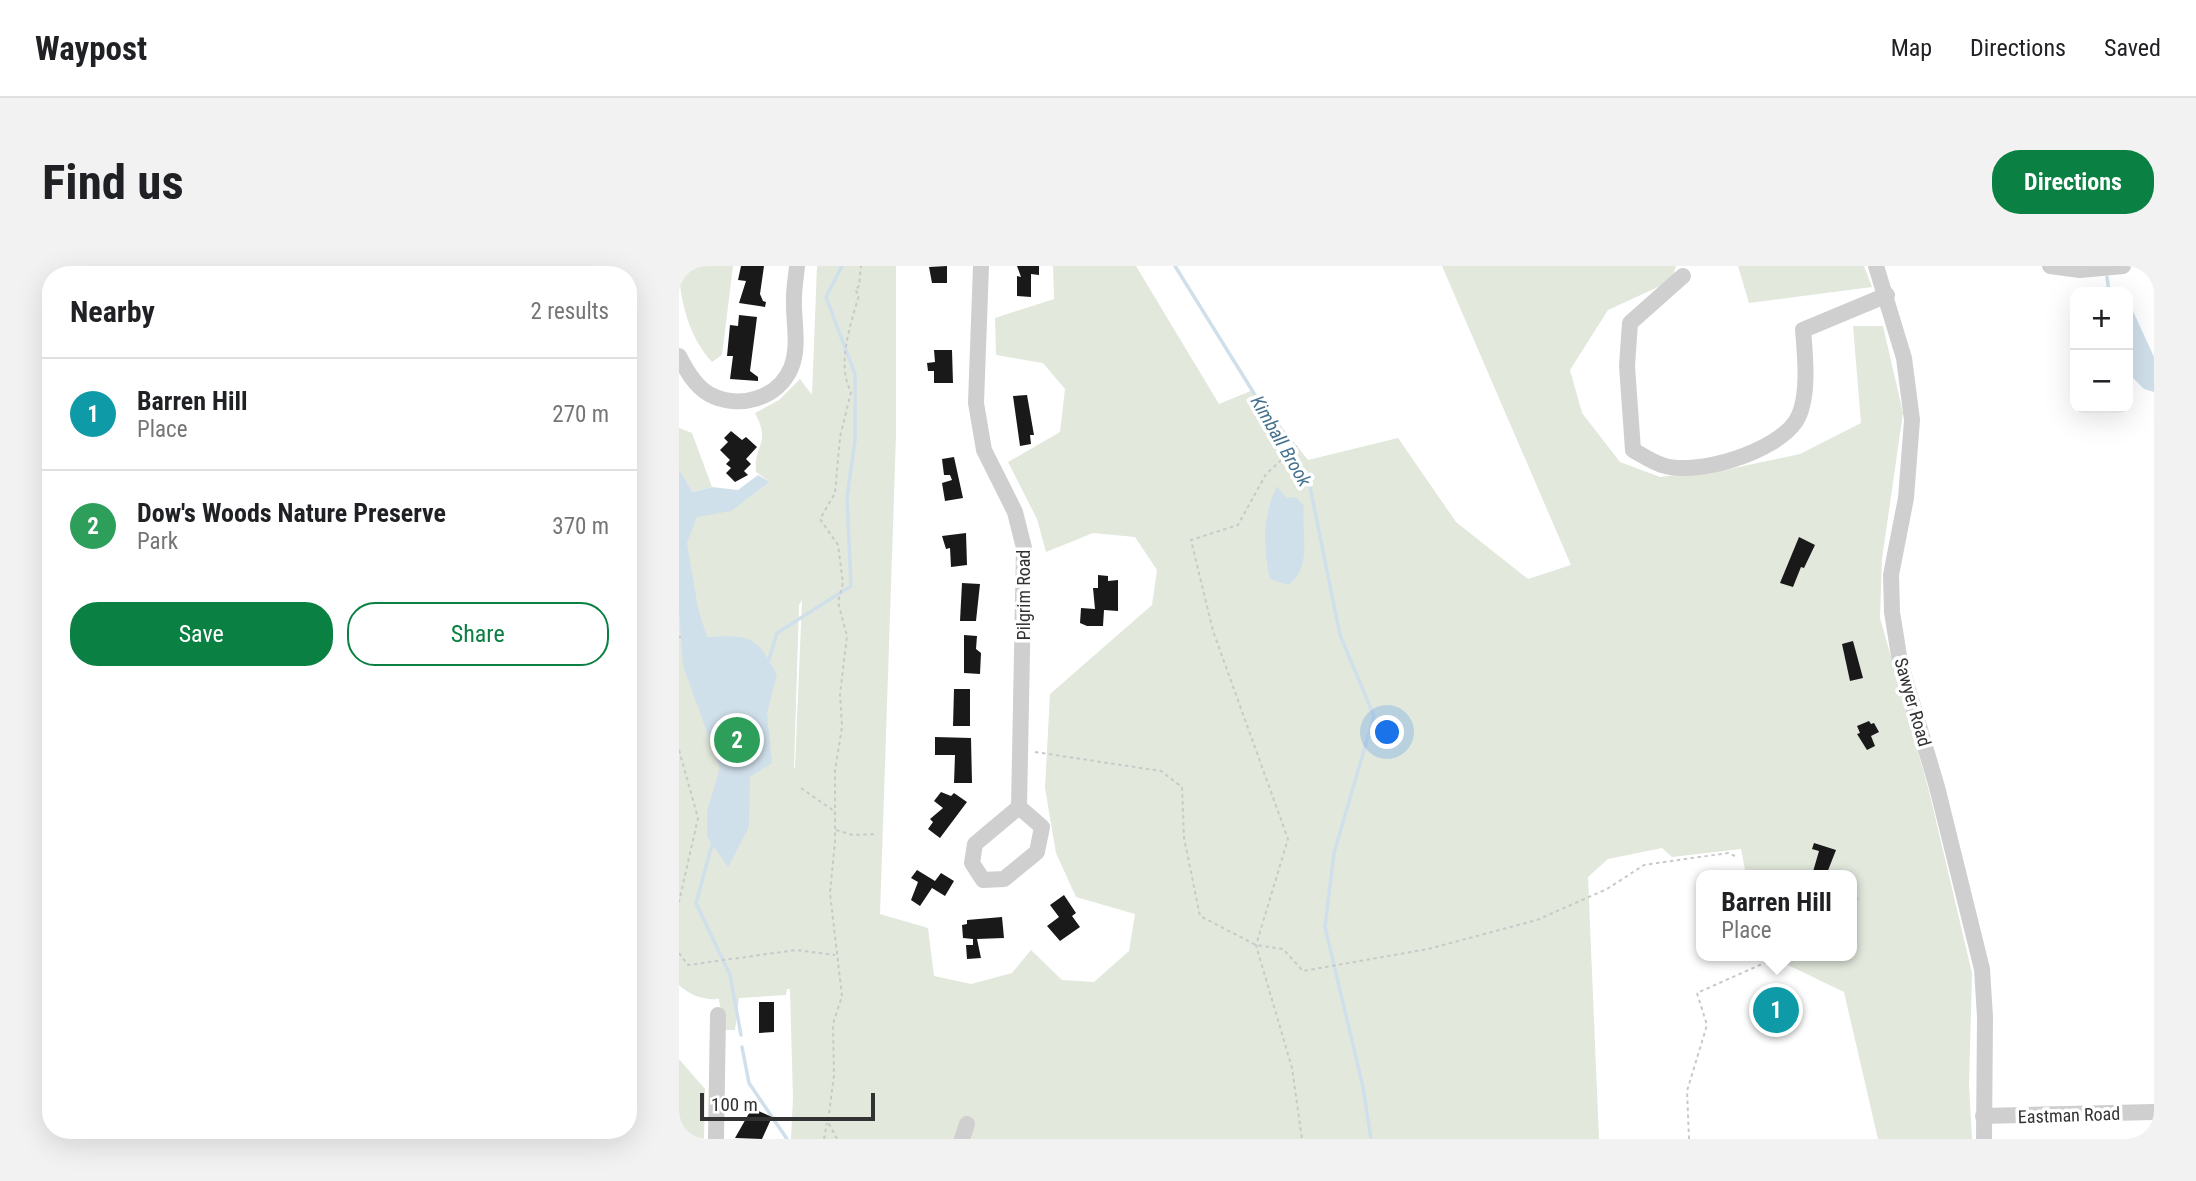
<!DOCTYPE html>
<html lang="en">
<head>
<meta charset="utf-8">
<style>
  :root { --surface:#fff; --page:#f2f2f2; --text:#202124; --muted:#757577; --line:#e0e0e0; --accent:#0b8043 }
  body { margin:0; font-family:"Roboto Condensed",sans-serif; background:var(--page); color:var(--text) }
  .controls { position:absolute; right:21px; top:21px; display:grid; overflow:hidden; border-radius:14px; box-shadow:0 7px 28px #0002 }
  .controls button { width:63px; height:63px; display:grid; place-items:center; padding:0; border:0; border-bottom:2px solid var(--line); background:var(--surface); color:var(--text); font:35px sans-serif }
  .scale { position:absolute; left:21px; bottom:18px; width:175px; box-sizing:border-box; padding-left:7px; border:4px solid #323232; border-top:0; font-size:19px; line-height:24px; white-space:nowrap; color:#323232; -webkit-text-stroke:5px #fff; paint-order:stroke }
  .you { position:absolute; left:709px; top:467px; width:24px; height:24px; margin:-18px; border:5px solid #fff; border-radius:50%; background:#1a73e8; box-shadow:0 0 0 10px #1a73e833 }
  .badge { display:grid; place-items:center; width:46px; height:46px; border-radius:50%; background:var(--accent); color:#fff; font-size:23px; font-weight:700 }
  .pin { position:absolute; translate:-50% -50%; border:4px solid #fff; box-shadow:0 2px 7px #0006 }
  .popup { position:absolute; left:1017px; top:604px; width:161px; height:91px; box-sizing:border-box; display:grid; place-content:center; border-radius:14px; background:var(--surface); filter:drop-shadow(0 2px 5px #0005); font-size:23px; white-space:nowrap; color:var(--muted) }
  .popup b { font-size:26px; color:var(--text) }
  .popup::after { content:''; position:absolute; left:50%; top:100%; margin-left:-14px; border:14px solid transparent; border-top-color:var(--surface) }
  .list { margin:0; padding:0; list-style:none }
  h2 { display:flex; justify-content:space-between; align-items:center; height:91px; margin:0; padding:0 28px; font-size:30px }
  h2 small { font-size:23px; font-weight:400; color:var(--muted) }
  .list li { display:grid; grid-template-columns:46px 1fr auto; gap:21px; align-items:center; box-sizing:border-box; height:112px; padding:0 28px; border-top:2px solid var(--line) }
  .list b { display:block; font-size:26px; white-space:nowrap }
  .list p { margin:0; font-size:23px; white-space:nowrap; color:var(--muted) }
  .list em { font-size:23px; font-style:normal; color:var(--muted) }
  .actions { display:flex; gap:14px; padding:21px 28px }
  .actions a { flex:1; padding:16px 0; border:2px solid var(--accent); border-radius:28px; text-align:center; font-size:24px; color:var(--accent) }
  .actions .main { background:var(--accent); color:#fff }
  .map { position:relative; flex:none; width:1475px; height:873px; overflow:hidden; border-radius:28px }
  header { display:flex; align-items:center; gap:42px; box-sizing:border-box; height:98px; padding:0 35px; background:var(--surface); border-bottom:2px solid var(--line) }
  header strong { font-size:33px }
  nav { display:flex; gap:38px; margin-inline-start:auto; font-size:24px }
  .intro { display:flex; align-items:center; justify-content:space-between; box-sizing:border-box; height:168px; padding:0 42px }
  h1 { margin:0; font-size:49px }
  .button { padding:18px 32px; border-radius:28px; background:var(--accent); color:#fff; font-size:24px; font-weight:700 }
  main { display:flex; gap:42px; padding:0 42px }
  aside { flex:1; background:var(--surface); border-radius:28px; box-shadow:0 7px 28px #0002 }
  .map>svg:first-child { display:block }
  .green { fill:#e2e8dc; fill-rule:evenodd }
  .water { fill:#d0e0eb }
  .lines { fill:none; stroke-linecap:round; stroke-linejoin:round }
  .stream { stroke:#d0e0eb; stroke-width:3.5 }
  .building { fill:#191919 }
  .path { stroke:#c9c9c9; stroke-width:2; stroke-dasharray:3.5 3.5; stroke-linecap:butt }
  .minor { stroke:#cfcfcf; stroke-width:16 }
  .labels { text-anchor:middle; dominant-baseline:central; stroke-width:7; stroke-linejoin:round; paint-order:stroke }
  .street-label { font-size:18px; fill:#323232; stroke:#fff }
  .water-label { font-size:19px; font-style:italic; fill:#46718e; stroke:#fff }
</style>
</head>
<body>
<header>
<strong>Waypost</strong>
<nav><a>Map</a><a>Directions</a><a>Saved</a></nav>
</header>
<div class="intro"><h1>Find us</h1><a class="button">Directions</a></div>
<main>
<aside>
<h2>Nearby<small>2 results</small></h2>
<ul class="list">
<li><span class="badge" style="background:#0f9aa8">1</span><div><b>Barren Hill</b><p>Place</p></div><em>270 m</em></li>
<li><span class="badge" style="background:#2e9e5b">2</span><div><b>Dow's Woods Nature Preserve</b><p>Park</p></div><em>370 m</em></li>
</ul>
<div class="actions"><a class="main">Save</a><a>Share</a></div>
</aside>
<div class="map">
<svg width="1475" height="873" viewBox="0 0 1475 873">
  <rect width="100%" height="100%" fill="#fff"/>
  <g class="green">
    <path d="M0 0H54L43 89 33 96C10 72 0 33 0 0Z"/>
    <path d="M138 0H217V170L201 648 249 662 255 710 292 718 333 707 352 684 383 714 415 716 450 685 456 648 397 631 377 587 366 522 371 428 473 339 478 304 456 271 414 267 367 286 358 253 329 196 381 166 386 123 364 97 317 89 316 52 375 33 374 0H457L540 138 574 124 629 194 719 172 777 256 849 313 892 299 763 0H997L992 15 929 44 891 104 903 147 941 196 981 211 1046 204 1121 188 1182 157 1174 60H1204L1224 147 1203 293 1201 352 1250 525 1293 707 1290 819 1293 873H1199L1165 726 1090 690H1172V609H1067L1062 583 993 591 983 582 929 593 909 611 920 873H112L114 832 111 723H108L107 729 60 732 56 764H44L40 733C24 734 12 730 0 719V162L13 167 33 221 14 226 7 215V235L68 233 91 216 77 206C74 178 93 179 76 147L100 134 121 113 133 129ZM123 334 116 502H115L120 339Z"/>
    <polygon points="1059,0 1185,0 1193,21 1070,37"/>
    <polygon points="0,793 26,823 25,873 11,873 0,855"/>
  </g>
  <g class="water">
    <polygon points="1449,34 1475,91 1475,126 1465,123 1449,107"/>
    <path d="M0 204 14 226 33 221 59 224 79 209 91 216 52 245 18 251 8 277 19 342 28 371C72 369 77 369 98 409L88 447 93 497 71 511 70 561 49 601 28 571V545L41 502 4 400 0 345Z"/>
    <path d="M598 220 607 232 617 231 625 240C622 267 634 303 609 319L591 313C584 282 583 250 598 220Z"/>
  </g>
  <g class="lines">
    <g class="stream">
      <polyline points="496,0 630,216 661,369 695,450 655,587 646,661 684,821 692,873"/>
      <polyline points="1428,11 1430,26"/>
      <polyline points="90,393 98,367 172,320 168,231 176,175 176,108 147,31 163,0"/>
      <polyline points="34,575 17,637 51,709 62,769"/>
      <polyline points="63,781 70,817 108,873"/>
    </g>
  </g>
  <g class="building">
    <polygon points="62,0 85,0 81,28 84,35 87,36 86,41 60,37 67,15 59,14"/>
    <polygon points="268,0 268,17 253,17 250,1"/>
    <polygon points="338,0 360,0 360,9 352,8 352,31 338,30 338,10 342,11"/>
    <polygon points="60,49 78,51 71,105 79,111 79,115 51,113 54,90 48,90 51,59 59,60"/>
    <polygon points="255,84 273,84 274,117 255,117 255,105 249,105 248,97 256,96"/>
    <polygon points="348,129 355,169 351,169 352,178 341,180 334,130"/>
    <polygon points="52,165 63,174 67,171 78,181 67,193 72,198 65,205 69,209 56,216 47,207 52,202 47,198 51,194 41,184 49,176 45,172"/>
    <polygon points="275,191 284,232 266,235 263,217 273,214 271,209 265,209 263,193"/>
    <polygon points="287,267 288,299 272,301 271,282 267,283 263,270"/>
    <polygon points="1120,271 1136,279 1125,302 1122,301 1114,321 1101,317"/>
    <polygon points="419,309 429,310 429,315 439,314 439,345 425,344 424,360 408,360 401,357 402,342 416,343 414,322 419,322"/>
    <polygon points="283,317 301,318 297,355 281,355"/>
    <polygon points="285,369 298,370 297,383 302,387 301,408 285,407"/>
    <polygon points="1174,375 1184,412 1171,415 1163,378"/>
    <polygon points="275,423 291,423 291,460 274,460"/>
    <polygon points="1190,455 1192,458 1195,457 1200,466 1192,470 1196,480 1188,484 1178,468 1181,467 1178,460"/>
    <polygon points="256,471 292,472 293,517 275,517 276,489 256,489"/>
    <polygon points="262,526 272,530 275,527 288,536 261,572 249,563 254,556 251,553 264,542 255,535"/>
    <polygon points="1135,577 1157,584 1148,607 1154,609 1133,609 1140,585 1133,583"/>
    <polygon points="238,604 256,615 262,607 275,615 266,630 253,622 241,640 232,634 239,616 232,612"/>
    <polygon points="385,629 397,647 393,650 401,661 381,675 368,660 380,651 371,639"/>
    <polygon points="323,651 325,672 298,673 302,692 288,693 287,679 294,679 294,673 284,672 283,659 288,658 288,654"/>
    <polygon points="80,736 95,736 95,766 80,767"/>
    <polygon points="73,842 93,851 83,873 56,872"/>
  </g>
  <g class="lines">
    <g class="path">
      <polyline points="618,180 587,208 559,259 512,274 534,365 609,573 577,679 613,802 623,873"/>
      <polyline points="0,371 2,371"/>
      <polyline points="0,484 19,552 0,636"/>
      <polyline points="356,486 482,505 503,521 505,572 521,650 577,679 604,683 624,705 749,683 858,654 928,623 965,599 1049,587 1056,590"/>
      <polyline points="122,522 155,545"/>
      <polyline points="157,564 174,569 198,568"/>
      <polyline points="1172,640 1180,631"/>
      <polyline points="0,687 9,699 117,684 156,689"/>
      <polyline points="145,873 148,857"/>
      <path d="M158 873 149 856 155 809 154 758 163 730 151 627 156 576V505L163 461 161 428 168 370 159 336 164 317 159 279 141 253 156 227 161 171 172 126C157 98 172 58 180 29L176 24 180 20 182 0"/>
      <polyline points="1010,873 1008,825 1028,759 1018,727 1101,690"/>
    </g>
    <g class="minor">
      <polyline points="302,0 297,137 305,184 336,246 345,282 340,541 363,561 358,586 325,613 304,614 293,597 296,578 340,541"/>
      <polyline points="1197,0 1225,92 1233,154 1227,232 1212,309 1213,346 1221,396 1258,521 1303,703 1306,751 1305,873"/>
      <polyline points="1371,0 1401,4 1444,0"/>
      <path d="M1004 10 951 57 948 100 954 184C963 189 973 196 983 199 1017 211 1097 186 1117 155 1131 133 1126 88 1124 64L1208 29"/>
      <path d="M0 90C7 104 16 120 30 128 59 144 99 133 112 102 121 80 114 55 115 32 115 21 117 11 118 0"/>
      <polyline points="1304,850 1475,846"/>
      <polyline points="37,873 39,749"/>
      <polyline points="283,873 288,858"/>
    </g>
  </g>
  <g class="labels">
    <g class="street-label">
      <text transform="translate(344 329) rotate(-90)">Pilgrim Road</text>
      <text transform="translate(1234 436) rotate(74)">Sawyer Road</text>
      <text transform="translate(1390 849) rotate(-2)">Eastman Road</text>
    </g>
    <g class="water-label">
      <text transform="translate(602 175) rotate(60)">Kimball Brook</text>
    </g>
  </g>
</svg>
<div class="controls">
<button>+</button>
<button>−</button>
</div>
<div class="scale">100 m</div>
<div class="you"></div>
<div class="pin badge" style="left:1097px;top:744px;background:#0f9aa8">1</div>
<div class="popup"><b>Barren Hill</b>Place</div>
<div class="pin badge" style="left:58px;top:474px;background:#2e9e5b">2</div>
</div>
</main>
</body>
</html>
